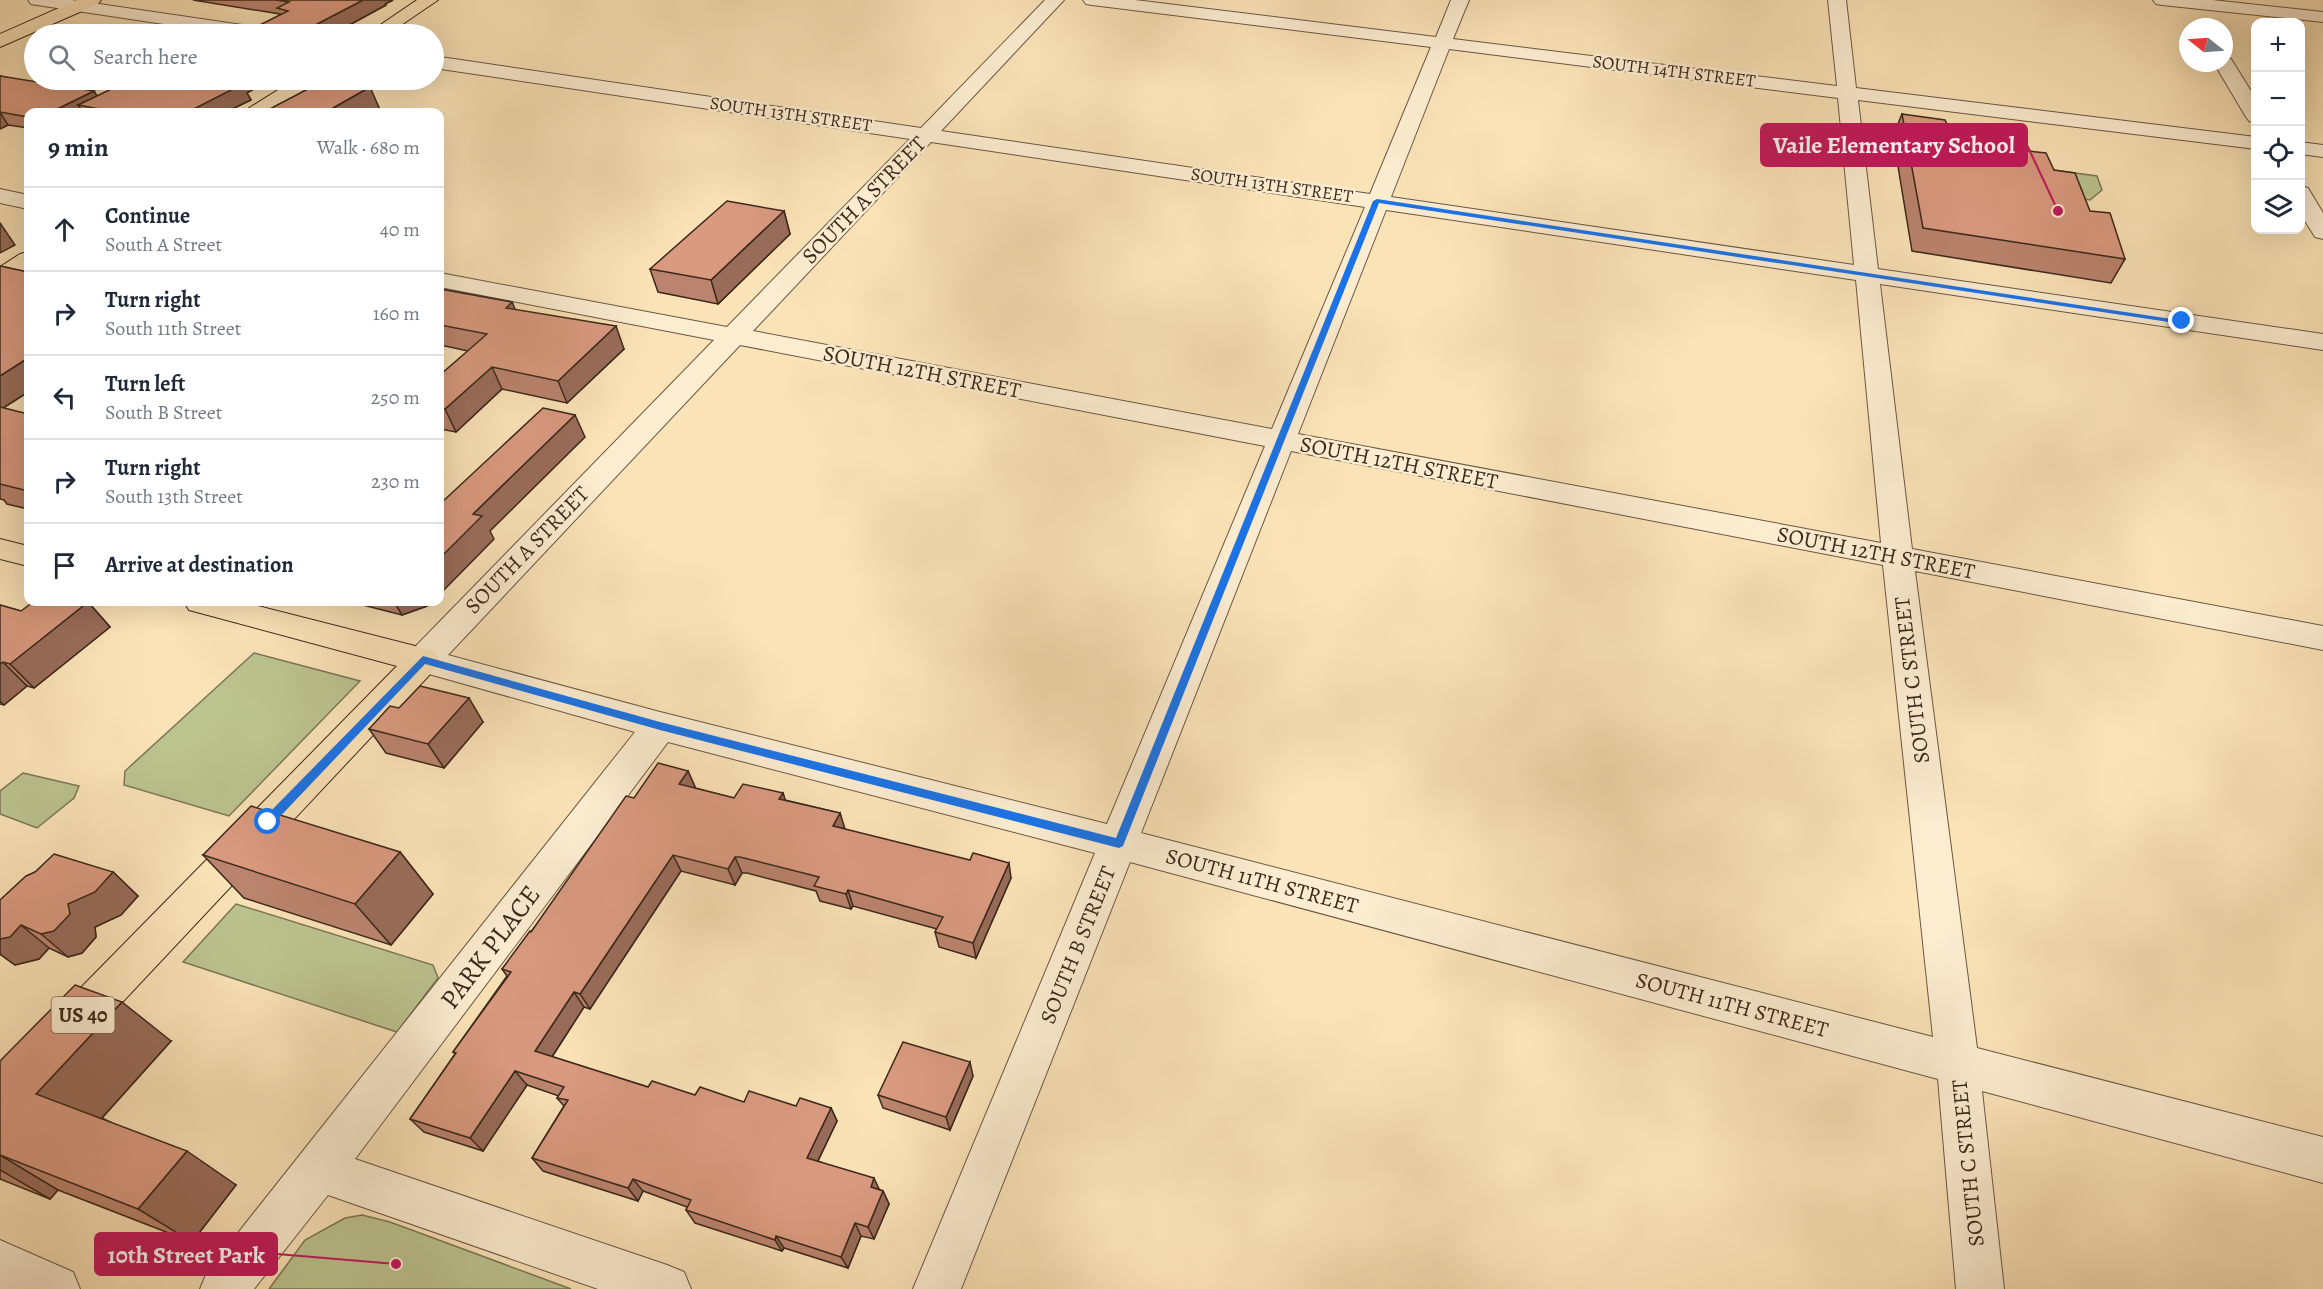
<!DOCTYPE html>
<html lang="en">
<head>
<meta charset="utf-8">
<style>
  :root { --surface:#fff; --page:#f6f6f7; --text:#1f2937; --muted:#747a83; --line:#e0e1e3 }
  body { margin:0; font-family:Alegreya,serif; background:var(--page); color:var(--text) }
  .controls { position:absolute; right:18px; top:18px; display:grid; overflow:hidden; border-radius:12px; box-shadow:0 6px 24px #0002 }
  .controls button { width:54px; height:54px; display:grid; place-items:center; padding:0; border:0; border-bottom:2px solid var(--line); background:var(--surface); color:var(--text); font:30px sans-serif }
  .compass { position:absolute; left:2179px; top:18px; width:54px; height:54px; border-radius:50%; background:var(--surface); box-shadow:0 6px 24px #0002; rotate:287deg }
  .stop { position:absolute; width:18px; height:18px; margin:-14px; border:4px solid #1a73e8; border-radius:50%; background:#fff }
  .stop.end { background:#1a73e8; border-color:#fff; box-shadow:0 2px 6px #0008 }
  .list { margin:0; padding:0; list-style:none }
  h2 { display:flex; justify-content:space-between; align-items:center; height:78px; margin:0; padding:0 24px; font-size:26px }
  h2 small { font-size:20px; font-weight:400; color:var(--muted) }
  .list li { display:grid; grid-template-columns:39px 1fr auto; gap:18px; align-items:center; box-sizing:border-box; height:84px; padding:0 24px; border-top:2px solid var(--line) }
  .list b { display:block; font-size:22px; white-space:nowrap }
  .list p { margin:0; font-size:20px; white-space:nowrap; color:var(--muted) }
  .list em { font-size:20px; font-style:normal; color:var(--muted) }
  .icon { flex:none; width:33px; height:33px; fill:none; stroke:currentColor; stroke-width:2; stroke-linecap:round; stroke-linejoin:round }
  .map { position:relative; flex:none; width:2323px; height:1289px; overflow:hidden }
  .search { position:absolute; background:var(--surface); box-shadow:0 6px 24px #0002; left:24px; top:24px; width:420px; height:66px; display:flex; align-items:center; gap:15px; box-sizing:border-box; padding:0 21px; border-radius:33px; color:var(--muted); font-size:22px }
  .panel { position:absolute; background:var(--surface); box-shadow:0 6px 24px #0002; left:24px; top:108px; width:420px; height:498px; border-radius:12px }
  .map>svg:first-child { display:block }
  .green { fill:#bcc490; stroke:#7c7656; stroke-width:1.5 }
  .lines { fill:none; stroke-linecap:round; stroke-linejoin:round }
  .minor-casing { stroke:#6b5742; stroke-width:2 }
  .major-casing { stroke:#3b281b; stroke-width:2 }
  .minor { fill:#fcedd1; fill-rule:evenodd }
  .major { fill:#fbe3b8; fill-rule:evenodd }
  .wall { fill:#bb846e; stroke:#3b281b; stroke-width:1.5 }
  .shaded-wall { fill:#996c5a; stroke:#3b281b; stroke-width:1.5 }
  .building { fill:#da9a80; stroke:#3b281b; stroke-width:1.5 }
  .route { fill:#1a73e8 }
  .labels { text-anchor:middle; dominant-baseline:central; stroke-width:5; stroke-linejoin:round; paint-order:stroke }
  .far-street-label { font-size:18px; fill:#3b281b; stroke:#fcedd1 }
  .shield { fill:#fcedd1; stroke:#756352; stroke-width:1.5 }
  .shield-label { font-size:21px; font-weight:bold; fill:#3b281b }
  .street-label { font-size:22px; fill:#3b281b; stroke:#fcedd1 }
  .near-street-label { font-size:27px; fill:#3b281b; stroke:#fcedd1 }
  .leader { fill:none; stroke:#c2185b; stroke-width:2 }
  .callout-dot { fill:#c2185b; stroke:#fcedd1; stroke-width:2 }
  .callout { fill:#c2185b; stroke:#c2185b; stroke-width:2 }
  .callout-label { font-size:24px; text-anchor:middle; font-weight:bold; fill:#fff }
</style>
</head>
<body>
<div class="map">
<svg width="2323" height="1289" viewBox="0 0 2323 1289">
  <rect width="100%" height="100%" fill="#fbe3b8"/>
  <filter id="stains"><feTurbulence type="fractalNoise" baseFrequency=".00333" numOctaves="4"/><feColorMatrix values="0 0 0 0 .2 0 0 0 0 .09 0 0 0 0 .02 0 0 0 .5 -.17"/></filter>
  <radialGradient id="worn" r=".72"><stop offset=".6" stop-color="#630" stop-opacity="0"/><stop offset="1" stop-color="#630" stop-opacity=".3"/></radialGradient>
  <g class="green">
    <polygon points="2030,167 2097,176 2102,190 2090,200 2042,193"/>
    <polygon points="254,653 360,681 229,816 124,785 125,771"/>
    <polygon points="23,773 79,786 74,798 37,828 0,814 0,791"/>
    <polygon points="236,904 433,965 438,978 397,1032 183,962"/>
    <polygon points="362,1215 390,1222 571,1289 269,1289 305,1240 345,1218"/>
  </g>
  <g class="lines">
    <g class="minor-casing">
      <g id="minor">
        <polygon points="28,0 72,0 263,28 269,30 272,34 230,34 37,5 31,4"/>
        <path d="M1045 0H1064L941 131 1370 194 1431 47 1092 5 1086 4 1083 0H1135L1436 37 1451 0H1469L1453 39 1837 86 1828 0H1846L1856 88 2256 137V149L1858 100 1878 269 2323 334V350L1880 284 1912 549 2323 626V650L1915 571 1977 1048 2323 1137V1183L1982 1091 2004 1289H1956L1938 1079 1130 862 961 1289H913L1095 853 668 742 355 1159 667 1265 684 1272 691 1289H598L328 1195 254 1289H200L207 1272 635 732 411 669 406 660 411 651 714 340 440 287V273L727 327 910 139 434 68V56L921 128ZM1449 49 1838 98 1854 265 1391 197ZM931 142 1365 207 1272 429 753 331ZM1386 210 1856 280 1881 543 1298 434ZM740 345 1265 446 1107 824 660 712 448 655ZM1291 451 1883 565 1933 1037 1141 833Z"/>
        <polygon points="2153,0 2212,0 2323,12 2323,22 2162,5 2156,4"/>
        <polygon points="2224,57 2231,59 2256,99 2256,123 2249,121 2246,117 2214,63 2224,63"/>
        <polygon points="2300,142 2323,145 2323,157 2300,154"/>
        <polygon points="2300,186 2308,188 2323,213 2323,239 2315,237 2300,213"/>
        <polygon points="0,189 28,195 28,209 0,203"/>
        <polygon points="0,1240 73,1272 80,1289 0,1289"/>
      </g>
    </g>
    <g class="major-casing">
      <g id="major">
        <polygon points="77,0 101,0 98,4 0,47 0,34"/>
        <polygon points="417,0 438,0 388,34 367,34"/>
        <polygon points="294,80 317,80 314,84 269,112 246,112 249,108"/>
        <polygon points="28,252 28,269 9,283 0,285 0,267 20,254"/>
        <polygon points="0,539 28,546 28,566 0,559"/>
        <polygon points="184,602 242,602 423,648 435,651 440,660 435,669 85,1042 70,1048 55,1042 49,1028 55,1014 397,666 189,610"/>
      </g>
    </g>
    <use href="#minor" class="minor"/>
    <use href="#major" class="major"/>
  </g>
  <g class="wall">
    <polygon points="193,0 393,0 385,4 386,5 333,34 242,34 280,15 280,14"/>
    <polygon points="0,76 97,96 247,93 251,100 226,112 28,112 28,128 8,125 0,129"/>
    <polygon points="1902,114 1952,134 2054,170 2090,211 2125,259 2111,283 1912,251 1893,136"/>
    <polygon points="784,211 790,234 718,304 658,292 650,269"/>
    <polygon points="0,266 28,272 28,392 3,408 28,414 28,509 7,504 4,500 0,499"/>
    <polygon points="440,289 512,302 515,310 624,349 567,403 502,389 456,432 440,429 440,375 468,351 440,345"/>
    <polygon points="88,602 110,627 34,688 27,686 4,705 0,704 0,605 21,611"/>
    <polygon points="351,602 432,602 427,606 402,615"/>
    <polygon points="399,708 483,722 444,768 386,753 369,729"/>
    <polygon points="688,771 695,787 695,788 734,798 783,793 785,800 840,813 844,829 1011,878 976,958 939,947 935,932 937,929 853,906 851,909 820,901 816,891 747,873 742,873 735,885 681,871 590,1009 584,1007 552,1057 648,1087 695,1095 744,1102 796,1106 831,1108 837,1121 818,1161 883,1191 889,1204 874,1239 861,1236 848,1268 784,1248 782,1251 695,1223 686,1210 687,1207 643,1191 638,1201 543,1171 532,1158 564,1106 557,1098 559,1096 527,1085 483,1151 424,1132 410,1119 455,1054 453,1052 507,976 502,969 531,932 634,798"/>
    <polygon points="400,852 433,894 391,945 244,898 203,855"/>
    <polygon points="35,872 113,872 138,896 121,915 95,927 96,937 82,953 68,957 49,948 39,959 15,965 0,954"/>
    <polygon points="171,1041 102,1118 236,1185 192,1242 58,1190 50,1199 0,1179 0,1061"/>
    <polygon points="973,1076 950,1130 883,1108 878,1095"/>
  </g>
  <g class="shaded-wall">
    <polygon points="363,0 393,0 385,4 386,5 333,34 298,34"/>
    <polygon points="234,80 270,80 247,93 251,100 226,112 188,112"/>
    <polygon points="370,87 381,112 326,112"/>
    <polygon points="94,91 102,104 78,105 83,112 51,112"/>
    <polygon points="0,112 8,125 0,129"/>
    <polygon points="784,211 790,234 718,304 711,280"/>
    <polygon points="0,223 15,245 0,253"/>
    <polygon points="512,302 522,325 506,308"/>
    <polygon points="616,326 624,349 567,403 558,381"/>
    <polygon points="28,358 28,392 0,410 0,376"/>
    <polygon points="492,367 502,389 456,432 445,409"/>
    <polygon points="575,415 585,437 490,531 494,539 440,594 440,558 473,514"/>
    <polygon points="88,602 110,627 34,688 10,664"/>
    <polygon points="394,602 432,602 427,606 402,615"/>
    <polygon points="3,662 27,686 4,705 0,701 0,664"/>
    <polygon points="469,698 483,722 444,768 428,744"/>
    <polygon points="688,771 695,787 687,800 679,784"/>
    <polygon points="783,793 788,809 779,799"/>
    <polygon points="840,813 845,829 833,826"/>
    <polygon points="400,852 433,894 391,945 355,904"/>
    <polygon points="673,855 681,871 590,1009 580,994"/>
    <polygon points="735,857 742,873 735,885 728,869"/>
    <polygon points="1009,863 1011,878 976,958 973,943"/>
    <polygon points="113,872 138,896 121,915 95,927 96,937 82,953 68,957 41,934 68,904"/>
    <polygon points="848,890 853,906 851,909 846,894"/>
    <polygon points="21,925 49,948 39,959 15,965 0,954 0,939"/>
    <polygon points="574,992 584,1007 546,1066 535,1051"/>
    <polygon points="122,1002 171,1041 91,1130 36,1094"/>
    <polygon points="970,1062 973,1076 950,1130 946,1117"/>
    <polygon points="515,1071 527,1085 483,1151 470,1138"/>
    <polygon points="831,1108 837,1121 813,1171 807,1158"/>
    <polygon points="187,1151 236,1185 192,1242 138,1209"/>
    <polygon points="0,1155 58,1190 50,1199 0,1170"/>
    <polygon points="874,1178 880,1191 871,1187"/>
    <polygon points="633,1179 643,1191 638,1201 628,1188"/>
    <polygon points="883,1191 889,1204 874,1239 868,1227"/>
    <polygon points="855,1223 861,1236 848,1268 841,1257"/>
    <polygon points="776,1236 784,1248 782,1251 775,1240"/>
  </g>
  <g class="building">
    <polygon points="276,0 363,0 298,34 242,34 288,11 277,8 289,2"/>
    <polygon points="0,76 94,91 51,112 28,112 28,117 0,112"/>
    <polygon points="130,80 234,80 230,82 243,84 188,112 115,112 78,105"/>
    <polygon points="325,80 370,87 326,112 264,112"/>
    <polygon points="1902,114 1945,120 1952,134 2002,141 2020,150 2046,153 2054,170 2075,173 2090,211 2110,213 2125,259 1923,228"/>
    <polygon points="727,201 784,211 711,280 650,269"/>
    <polygon points="0,266 28,272 28,358 0,376"/>
    <polygon points="440,289 512,302 506,308 616,326 558,381 492,367 445,409 440,408 440,375 487,334 440,325"/>
    <polygon points="0,407 28,414 28,491 0,484"/>
    <polygon points="543,408 575,415 473,514 482,516 440,558 440,504"/>
    <polygon points="33,602 88,602 10,664 3,662 0,664 0,605 21,611"/>
    <polygon points="420,686 469,698 428,744 369,729 390,706 399,708"/>
    <polygon points="658,763 688,771 679,784 734,798 743,784 783,793 779,799 840,813 833,826 970,860 973,853 1009,863 973,943 935,932 943,917 848,890 846,894 814,886 819,877 740,857 735,857 728,869 673,855 580,994 574,992 535,1051 648,1087 652,1081 695,1095 700,1087 744,1102 749,1091 796,1106 800,1098 831,1108 807,1158 874,1178 871,1187 883,1191 868,1227 855,1223 841,1257 776,1236 775,1240 686,1210 691,1200 633,1179 628,1188 532,1158 568,1100 557,1098 564,1087 515,1071 470,1138 410,1119 456,1053 453,1052 511,972 502,969 530,931 531,932 626,796 634,798"/>
    <polygon points="251,806 400,852 355,904 203,855"/>
    <polygon points="54,854 113,872 95,892 68,904 70,914 54,931 41,934 21,925 10,937 0,939 0,900 26,876 35,872"/>
    <polygon points="75,985 122,1002 36,1094 187,1151 138,1209 0,1155 0,1061"/>
    <polygon points="903,1042 970,1062 946,1117 878,1095"/>
  </g>
  <polygon class="route" points="1377,199 2185,321 2182,324 1379,203 1123,846 1119,848 660,730 425,664 272,825 264,825 264,818 423,656 660,722 1116,838 1373,201"/>
  <g class="labels">
    <g class="far-street-label">
      <text transform="translate(1674 71) rotate(7)">SOUTH 14TH STREET</text>
      <text transform="translate(791 114) rotate(8)">SOUTH 13TH STREET</text>
      <text transform="translate(1272 185) rotate(8)">SOUTH 13TH STREET</text>
    </g>
    <rect class="shield" x="51.5" y="997" width="63" height="36" rx="4.5"/>
    <g class="shield-label">
      <text x="83" y="1015">US 40</text>
    </g>
    <g class="street-label">
      <text transform="translate(864 200) rotate(-46)">SOUTH A STREET</text>
      <text transform="translate(922 372) rotate(11)">SOUTH 12TH STREET</text>
      <text transform="translate(1399 463) rotate(11)">SOUTH 12TH STREET</text>
      <text transform="translate(527 550) rotate(-46)">SOUTH A STREET</text>
      <text transform="translate(1876 553) rotate(11)">SOUTH 12TH STREET</text>
      <text transform="translate(1912 680) rotate(-97)">SOUTH C STREET</text>
      <text transform="translate(1262 881) rotate(15)">SOUTH 11TH STREET</text>
      <text transform="translate(1078 945) rotate(-68)">SOUTH B STREET</text>
      <text transform="translate(1732 1005) rotate(15)">SOUTH 11TH STREET</text>
      <text transform="translate(1968 1163) rotate(-96)">SOUTH C STREET</text>
    </g>
    <g class="near-street-label">
      <text transform="translate(490 947) rotate(-53)">PARK PLACE</text>
    </g>
  </g>
  <path class="leader" d="M2058 211L2027 145M396 1264L277 1254"/>
  <g class="callout-dot">
    <circle cx="2058" cy="211" r="6"/>
    <circle cx="396" cy="1264" r="6"/>
  </g>
  <g class="callout">
    <rect x="1761" y="124" width="266" height="42" rx="6"/>
    <rect x="95" y="1233" width="182" height="42" rx="6"/>
  </g>
  <g class="callout-label">
    <text x="1894" y="153">Vaile Elementary School</text>
    <text x="186" y="1263">10th Street Park</text>
  </g>
  <rect width="100%" height="100%" filter="url(#stains)"/>
  <rect width="100%" height="100%" fill="url(#worn)"/>
</svg>
<div class="controls">
<button>+</button>
<button>−</button>
<button><svg class="icon" aria-label="locate" viewBox="0 0 24 24"><circle cx="12" cy="12" r="6"/><path d="M12 2v4M12 18v4M2 12h4M18 12h4"/></svg></button>
<button><svg class="icon" aria-label="layers" viewBox="0 0 24 24"><path d="M12 4l9 5-9 5-9-5zM3 14l9 5 9-5"/></svg></button>
</div>
<svg class="compass" viewBox="-18 -18 36 36"><path d="M0-13l5 13h-10z" fill="#e53935"/><path d="M0 13l5-13h-10z" fill="#747a83"/></svg>
<div class="stop" style="left:268px;top:822px"></div>
<div class="stop end" style="left:2182px;top:321px"></div>
<div class="search"><svg class="icon" aria-label="search" viewBox="0 0 24 24"><circle cx="10" cy="10" r="6"/><path d="M15 15l6 6"/></svg>Search here</div>
<section class="panel">
<h2>9 min<small>Walk · 680 m</small></h2>
<ul class="list">
<li><svg class="icon" aria-label="ahead" viewBox="0 0 24 24"><path d="M12 20V5M6 11l6-6 6 6"/></svg><div><b>Continue</b><p>South A Street</p></div><em>40 m</em></li>
<li><svg class="icon" aria-label="right" viewBox="0 0 24 24"><path d="M7 20v-9h11M14 6l5 5-5 5"/></svg><div><b>Turn right</b><p>South 11th Street</p></div><em>160 m</em></li>
<li><svg class="icon" aria-label="left" viewBox="0 0 24 24"><path d="M17 20v-9H6M10 6l-5 5 5 5"/></svg><div><b>Turn left</b><p>South B Street</p></div><em>250 m</em></li>
<li><svg class="icon" aria-label="right" viewBox="0 0 24 24"><path d="M7 20v-9h11M14 6l5 5-5 5"/></svg><div><b>Turn right</b><p>South 13th Street</p></div><em>230 m</em></li>
<li><svg class="icon" aria-label="arrive" viewBox="0 0 24 24"><path d="M6 21V4h12l-3 4 3 4H6"/></svg><div><b>Arrive at destination</b></div></li>
</ul>
</section>
</div>
</body>
</html>
